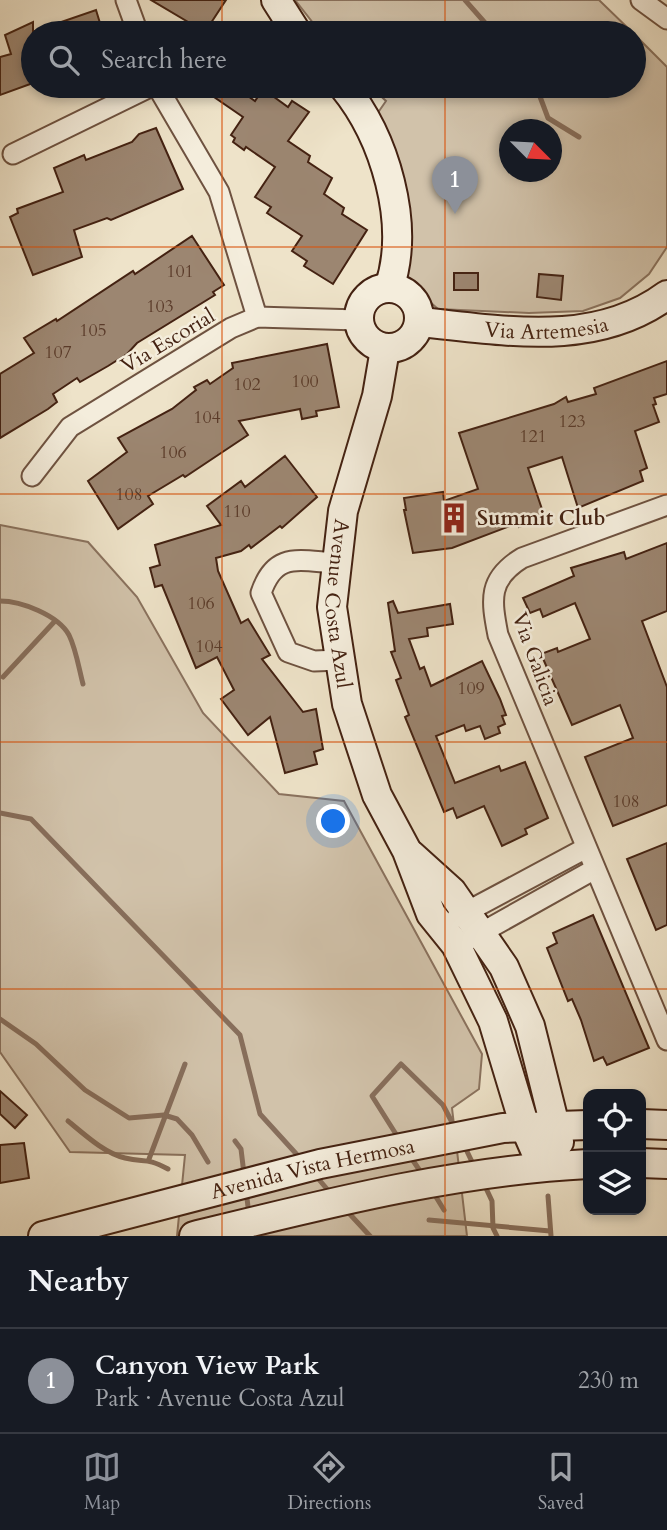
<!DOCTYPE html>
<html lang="en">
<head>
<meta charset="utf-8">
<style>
  :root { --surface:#171b24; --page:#242831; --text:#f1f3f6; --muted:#9ea1a6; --line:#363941; --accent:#8c9099 }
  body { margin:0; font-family:Cardo,serif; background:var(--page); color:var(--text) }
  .controls { position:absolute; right:21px; bottom:21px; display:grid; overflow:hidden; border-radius:14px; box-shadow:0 4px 10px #0003 }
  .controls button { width:63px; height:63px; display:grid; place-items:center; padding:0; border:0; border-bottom:2px solid var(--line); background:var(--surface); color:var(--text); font:35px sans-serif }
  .compass { position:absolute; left:499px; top:119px; width:63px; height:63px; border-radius:50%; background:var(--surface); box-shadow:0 4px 10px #0003; rotate:114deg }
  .you { position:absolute; left:334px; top:822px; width:24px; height:24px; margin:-18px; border:5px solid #fff; border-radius:50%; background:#1a73e8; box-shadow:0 0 0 10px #1a73e833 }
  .badge { display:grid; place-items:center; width:46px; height:46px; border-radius:50%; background:var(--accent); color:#fff; font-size:23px; font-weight:700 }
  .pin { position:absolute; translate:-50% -58px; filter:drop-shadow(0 2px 4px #0008) }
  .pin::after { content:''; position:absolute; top:37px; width:24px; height:21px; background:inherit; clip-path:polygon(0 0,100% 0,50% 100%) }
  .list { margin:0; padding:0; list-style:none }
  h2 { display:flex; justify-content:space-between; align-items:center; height:91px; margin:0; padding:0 28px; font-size:30px }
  h2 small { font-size:23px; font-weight:400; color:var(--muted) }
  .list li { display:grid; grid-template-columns:46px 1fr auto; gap:21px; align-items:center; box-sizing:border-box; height:105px; padding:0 28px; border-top:2px solid var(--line) }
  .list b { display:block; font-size:26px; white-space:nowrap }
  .list p { margin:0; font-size:23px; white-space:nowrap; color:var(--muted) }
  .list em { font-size:23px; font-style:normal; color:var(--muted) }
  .icon { flex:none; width:38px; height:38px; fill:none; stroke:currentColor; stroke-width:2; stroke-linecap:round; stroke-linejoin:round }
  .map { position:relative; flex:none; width:667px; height:1236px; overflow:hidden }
  .search { position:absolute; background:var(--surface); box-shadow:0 4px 10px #0003; left:21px; right:21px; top:21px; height:77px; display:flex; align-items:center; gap:18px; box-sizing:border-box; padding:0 24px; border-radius:38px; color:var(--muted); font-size:26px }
  .sheet { height:196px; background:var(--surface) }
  nav { display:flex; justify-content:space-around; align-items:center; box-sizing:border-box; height:98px; border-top:2px solid var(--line); background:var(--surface); font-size:19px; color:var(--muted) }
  nav a { display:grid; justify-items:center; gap:4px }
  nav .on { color:var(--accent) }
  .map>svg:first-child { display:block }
  .green { fill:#d1c2aa; stroke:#8a725e; stroke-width:2; fill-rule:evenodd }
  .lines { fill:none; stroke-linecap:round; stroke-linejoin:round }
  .stream { stroke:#876e5b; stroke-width:5 }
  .building { fill:#9c8671; stroke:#442212; stroke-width:2 }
  .street-casing { stroke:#6e5240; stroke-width:23 }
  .secondary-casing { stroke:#442212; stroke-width:32 }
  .street { stroke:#f4eddc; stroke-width:19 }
  .secondary { stroke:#f4eddc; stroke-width:28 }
  .grid { fill:none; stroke:#d8540d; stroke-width:2; stroke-opacity:0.55 }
  .labels { text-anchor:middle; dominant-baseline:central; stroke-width:5; stroke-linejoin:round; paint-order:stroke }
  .number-label { font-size:18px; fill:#5a3b2a }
  .street-label { font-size:21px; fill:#442212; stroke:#f4eddc }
  .poi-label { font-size:21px; font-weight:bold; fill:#442212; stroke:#f4eddc; text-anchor:start }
</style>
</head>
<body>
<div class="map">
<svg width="667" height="1236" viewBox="0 0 667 1236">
  <rect width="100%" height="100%" fill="#eee3c9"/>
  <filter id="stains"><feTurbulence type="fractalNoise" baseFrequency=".00286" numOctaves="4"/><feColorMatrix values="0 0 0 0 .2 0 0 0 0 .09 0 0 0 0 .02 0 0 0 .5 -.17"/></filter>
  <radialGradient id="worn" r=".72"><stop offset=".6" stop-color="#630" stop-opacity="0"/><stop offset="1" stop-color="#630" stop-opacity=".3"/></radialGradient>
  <g class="green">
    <polygon points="295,0 599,0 633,33 321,33"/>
    <path d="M634 34 667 67V247L649 274 620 298 583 311 529 313 438 309 405 280 375 117 386 101 370 86H634ZM510 130H552V172H510Z"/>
    <polygon points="0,525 88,542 137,597 203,713 279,794 344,801 482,1054 479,1089 452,1108 467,1236 177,1236 185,1155 70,1152 0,1052"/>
  </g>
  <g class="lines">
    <g class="stream">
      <polyline points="465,0 494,33"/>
      <polyline points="536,86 548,118 579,137"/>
      <path d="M0 601C21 601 58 615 69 635 76 649 79 669 83 684"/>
      <polyline points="3,677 55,621"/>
      <polyline points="0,813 31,819 240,1035 260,1114 300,1158"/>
      <polyline points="0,1019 36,1044 85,1090 129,1118 164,1115 177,1119 192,1135 208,1162"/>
      <path d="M68 1121C84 1134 104 1153 125 1158 145 1163 146 1157 168 1169"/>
      <polyline points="399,1139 372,1096 401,1064 443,1105 455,1128"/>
      <polyline points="235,1141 241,1149 244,1174"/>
      <polyline points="463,1143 474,1166"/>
      <polyline points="410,1156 422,1174"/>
      <polyline points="149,1159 185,1064"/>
      <polyline points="316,1176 332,1195"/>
      <polyline points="484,1184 492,1201 493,1228 497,1236"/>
      <polyline points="246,1190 249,1215"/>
      <polyline points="433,1192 444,1210"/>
      <polyline points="548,1196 551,1236"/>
      <polyline points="346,1210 370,1236"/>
      <polyline points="429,1220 550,1231"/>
    </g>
  </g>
  <g class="building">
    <polygon points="151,0 226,0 205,32"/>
    <polygon points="96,10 103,33 35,33 35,31"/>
    <polygon points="33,22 33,83 0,95 0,57 11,54 5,35"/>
    <polygon points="198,86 234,86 255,101 263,89 288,107 292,101 309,112 288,141 310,156 308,162 332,178 324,194 344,208 342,214 367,230 333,284 304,266 307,261 292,251 302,236 267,213 271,207 255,197 275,167 246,147 244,150 233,142 235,138 231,135 243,117"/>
    <polygon points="156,128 183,189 111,220 107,218 74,230 82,257 33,275 10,217 18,213 17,209 63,192 54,168 84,155 86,160 132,142 139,134"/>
    <polygon points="192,236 224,285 213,292 215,295 137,343 127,354 108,366 80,382 77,378 53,394 57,402 48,409 0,438 0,374 34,353 24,338 56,319 57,321 133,271 135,274"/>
    <rect x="454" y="273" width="24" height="17"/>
    <polygon points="539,274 563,276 561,300 537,297"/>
    <polygon points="327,344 339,407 316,411 317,416 302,419 300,409 239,421 248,435 185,477 183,475 148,496 153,504 118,529 88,481 127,452 118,438 172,409 196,390 194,387 207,380 210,384 233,368 232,363"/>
    <polygon points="667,361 667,394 654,398 656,404 653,405 659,422 635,431 647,468 640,471 643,481 578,508 562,457 528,468 545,518 519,527 518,523 452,548 413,553 404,510 406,510 404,498 443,492 444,501 478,489 459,433 554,404 566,397 568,402 596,394 594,388"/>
    <polygon points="285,456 317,497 282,528 280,526 251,548 249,545 241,551 216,558 218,571 241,623 248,619 270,655 262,659 303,712 316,709 323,749 314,752 317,764 285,773 270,717 248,735 221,699 234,690 217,657 196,668 162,585 155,587 150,568 160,565 155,545 221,525 207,506 241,481 245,487"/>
    <polygon points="667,543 667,611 642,621 667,687 667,805 613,826 585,757 633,738 620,705 572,725 541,654 557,648 558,652 590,639 575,603 543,617 540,609 530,613 523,598 574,576 571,568 624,552 626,559"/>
    <polygon points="393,601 398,613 450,604 453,624 427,628 428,636 409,639 420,669 424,667 431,686 482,661 500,699 506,715 502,716 505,724 498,727 500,733 485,739 480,726 466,731 464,725 436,736 455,783 499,766 501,771 525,762 548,818 525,829 527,834 502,846 484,806 457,818 453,808 444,812 405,717 409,715 396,680 401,678 391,652 395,651 388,603"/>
    <polygon points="667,843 667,925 656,930 627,859"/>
    <polygon points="593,915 649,1048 607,1065 603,1057 594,1061 581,1020 572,999 568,1001 547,948 557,943 553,933"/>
    <polygon points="0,1091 27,1115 15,1128 0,1114"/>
    <polygon points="24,1143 29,1178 0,1183 0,1145"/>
  </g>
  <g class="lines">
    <g class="street-casing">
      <g id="street">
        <polyline points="126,0 138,33"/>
        <polyline points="641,0 667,19"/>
        <polyline points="157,86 219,192 257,317"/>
        <polyline points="13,154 152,86"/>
        <polyline points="32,476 70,427 231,328 257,317 358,320"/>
        <path d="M667 505 522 558C488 579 491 599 498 635L667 1040"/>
        <path d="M337 563C299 561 275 551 261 593L288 652 314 661 340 660"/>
        <polyline points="457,917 586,848"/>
        <polyline points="470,939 595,869"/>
      </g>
    </g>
    <g class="secondary-casing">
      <g id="secondary">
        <polyline points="276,0 297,33"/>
        <path d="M343 86C385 137 411 224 389 288"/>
        <circle cx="389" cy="318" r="30"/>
        <path id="s1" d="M419 322C503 330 594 349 667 295"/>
        <path id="s2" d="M385 349 377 396 343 511 332 607 347 704 377 795 407 851 431 914 456 945 493 1021 525 1127 542 1166"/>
        <polyline points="411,855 452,892 504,967 530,1026 559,1142"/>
        <polyline points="641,1124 667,1125"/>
        <polyline points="641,1163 667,1164"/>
        <path id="s3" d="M43 1236 320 1164 503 1128 588 1125"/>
        <path d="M194 1236C325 1204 453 1171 588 1164"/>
      </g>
    </g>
    <use href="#street" class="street"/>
    <use href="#secondary" class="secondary"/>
  </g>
  <path class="grid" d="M222 0V33M445 0V33M222 86V1236M445 86V1236M0 247H667M0 494H667M0 742H667M0 989H667"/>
  <defs>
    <g id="building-bare" transform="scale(2.415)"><path d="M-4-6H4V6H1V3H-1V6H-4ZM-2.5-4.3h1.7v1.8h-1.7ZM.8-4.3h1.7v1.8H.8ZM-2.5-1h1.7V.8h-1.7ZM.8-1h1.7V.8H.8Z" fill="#8f2418" stroke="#f4eddc" stroke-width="2.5" paint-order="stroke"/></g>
  </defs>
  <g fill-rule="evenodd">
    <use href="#building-bare" x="454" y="518"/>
  </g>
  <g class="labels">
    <g class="number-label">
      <text x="180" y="271">101</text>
      <text x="160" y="306">103</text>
      <text x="93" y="330">105</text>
      <text x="58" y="352">107</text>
      <text x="305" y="381">100</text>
      <text x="247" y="384">102</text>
      <text x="207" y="417">104</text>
      <text x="572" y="421">123</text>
      <text x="533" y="436">121</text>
      <text x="173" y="452">106</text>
      <text x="129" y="494">108</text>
      <text x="237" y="511">110</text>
      <text x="201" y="603">106</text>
      <text x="209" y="646">104</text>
      <text x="471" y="688">109</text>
      <text x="626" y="801">108</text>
    </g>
    <g class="street-label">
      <text stroke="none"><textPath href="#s1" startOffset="128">Via Artemesia</textPath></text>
      <text transform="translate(168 341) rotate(-31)">Via Escorial</text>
      <text stroke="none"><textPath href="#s2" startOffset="261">Avenue Costa Azul</textPath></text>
      <text transform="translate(535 659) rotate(70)">Via Galicia</text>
      <text stroke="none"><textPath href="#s3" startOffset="278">Avenida Vista Hermosa</textPath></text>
    </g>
    <g class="poi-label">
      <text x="477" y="518">Summit Club</text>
    </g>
  </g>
  <rect width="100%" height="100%" filter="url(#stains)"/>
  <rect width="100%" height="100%" fill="url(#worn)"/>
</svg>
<div class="controls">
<button><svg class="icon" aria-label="locate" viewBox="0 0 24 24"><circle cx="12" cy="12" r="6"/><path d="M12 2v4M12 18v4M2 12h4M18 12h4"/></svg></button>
<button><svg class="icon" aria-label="layers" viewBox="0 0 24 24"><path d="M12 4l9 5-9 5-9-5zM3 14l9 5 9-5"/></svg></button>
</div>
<svg class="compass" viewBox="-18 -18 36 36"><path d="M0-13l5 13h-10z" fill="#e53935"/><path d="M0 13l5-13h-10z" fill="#9ea1a6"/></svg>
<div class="you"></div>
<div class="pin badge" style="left:455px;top:214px">1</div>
<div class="search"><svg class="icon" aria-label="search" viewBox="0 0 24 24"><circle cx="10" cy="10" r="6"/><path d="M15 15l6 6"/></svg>Search here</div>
</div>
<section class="sheet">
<h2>Nearby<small></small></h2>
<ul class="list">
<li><span class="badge">1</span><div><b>Canyon View Park</b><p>Park · Avenue Costa Azul</p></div><em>230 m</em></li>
</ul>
</section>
<nav>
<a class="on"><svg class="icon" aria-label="map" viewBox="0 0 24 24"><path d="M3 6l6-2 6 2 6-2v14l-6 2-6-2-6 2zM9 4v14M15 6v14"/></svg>Map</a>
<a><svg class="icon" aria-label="directions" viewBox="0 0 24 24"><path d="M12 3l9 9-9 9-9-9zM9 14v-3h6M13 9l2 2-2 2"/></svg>Directions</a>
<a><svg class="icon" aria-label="saved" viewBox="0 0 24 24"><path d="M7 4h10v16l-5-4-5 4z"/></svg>Saved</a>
</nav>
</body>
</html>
